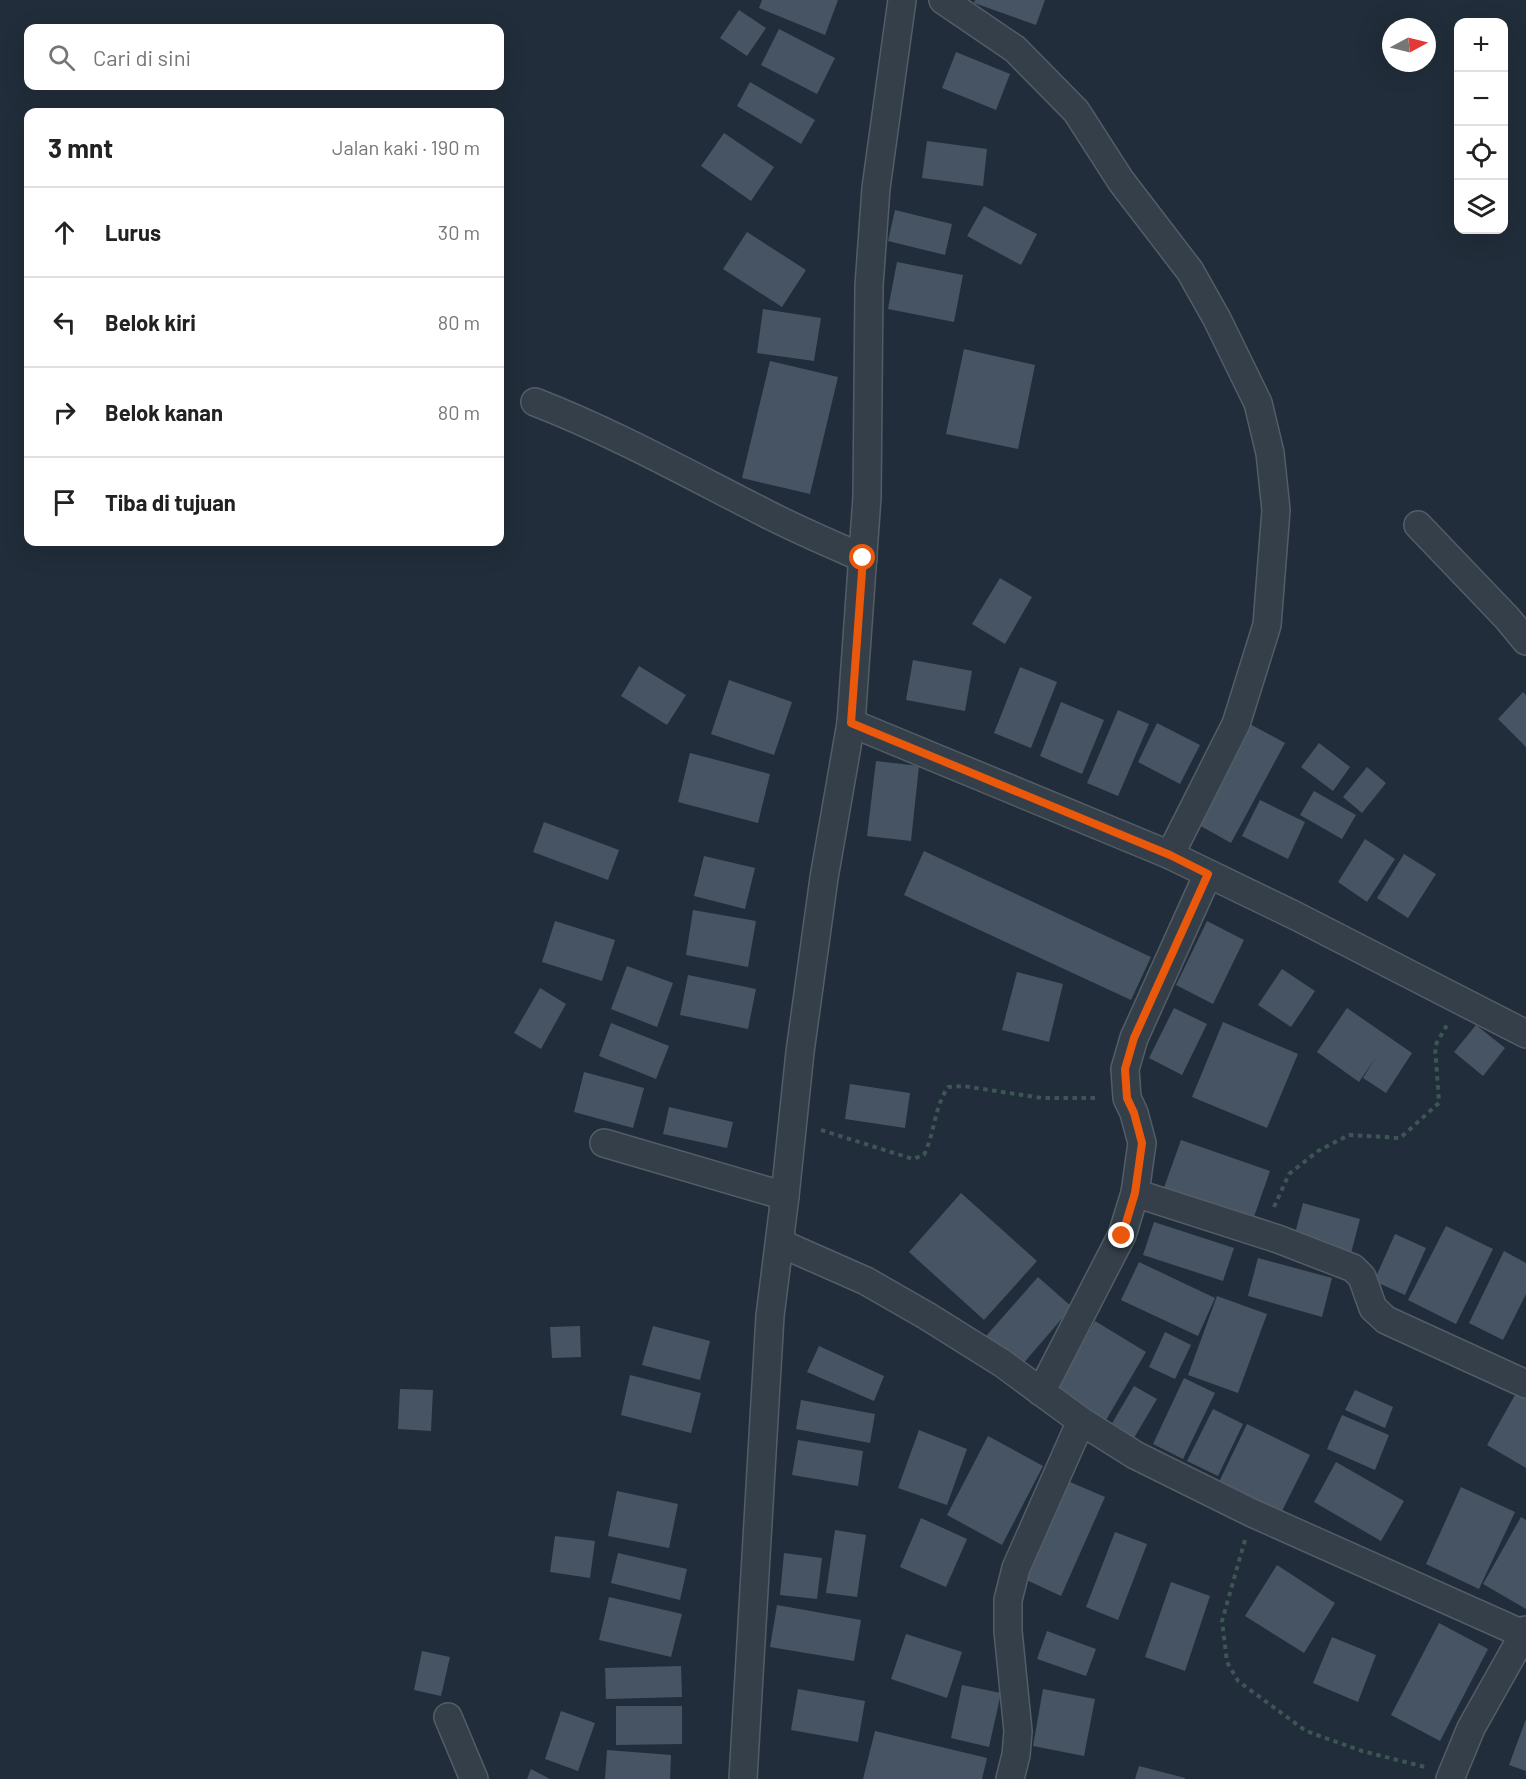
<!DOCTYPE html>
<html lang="id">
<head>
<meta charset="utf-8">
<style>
  :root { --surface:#fff; --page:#f6f6f6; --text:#222; --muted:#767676; --line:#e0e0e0 }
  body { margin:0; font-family:Barlow,sans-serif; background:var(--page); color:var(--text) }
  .controls { position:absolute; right:18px; top:18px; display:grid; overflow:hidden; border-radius:12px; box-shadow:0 6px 24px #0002 }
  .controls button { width:54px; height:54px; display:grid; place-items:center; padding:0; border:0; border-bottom:2px solid var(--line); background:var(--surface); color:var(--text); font:30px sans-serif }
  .compass { position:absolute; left:1382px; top:18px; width:54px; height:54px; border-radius:50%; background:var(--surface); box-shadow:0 6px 24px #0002; rotate:83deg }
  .stop { position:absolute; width:18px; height:18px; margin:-14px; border:4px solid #ea580c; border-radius:50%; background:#fff }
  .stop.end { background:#ea580c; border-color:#fff; box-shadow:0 2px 6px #0008 }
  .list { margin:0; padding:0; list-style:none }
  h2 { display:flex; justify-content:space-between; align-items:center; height:78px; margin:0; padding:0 24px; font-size:26px }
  h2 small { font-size:20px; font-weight:400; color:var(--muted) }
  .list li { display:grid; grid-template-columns:39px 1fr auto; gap:18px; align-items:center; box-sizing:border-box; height:90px; padding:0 24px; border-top:2px solid var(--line) }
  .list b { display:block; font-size:22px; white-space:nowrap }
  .list em { font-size:20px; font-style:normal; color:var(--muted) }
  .icon { flex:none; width:33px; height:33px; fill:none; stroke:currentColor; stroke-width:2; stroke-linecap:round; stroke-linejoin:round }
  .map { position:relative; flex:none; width:1526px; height:1779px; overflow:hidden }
  .search { position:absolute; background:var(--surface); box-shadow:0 6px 24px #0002; left:24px; top:24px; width:480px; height:66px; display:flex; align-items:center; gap:15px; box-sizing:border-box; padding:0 21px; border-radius:12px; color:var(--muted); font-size:22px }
  .panel { position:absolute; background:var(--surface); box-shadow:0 6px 24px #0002; left:24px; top:108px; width:480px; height:438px; border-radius:12px }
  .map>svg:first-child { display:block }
  .building { fill:#475463 }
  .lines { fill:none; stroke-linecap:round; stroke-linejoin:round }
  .minor-casing { stroke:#535d68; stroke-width:30 }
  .path { stroke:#3e5555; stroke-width:4; stroke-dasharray:4.5 4.5; stroke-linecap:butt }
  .minor { stroke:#353f4a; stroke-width:27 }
  .route { stroke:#ea580c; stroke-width:8 }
</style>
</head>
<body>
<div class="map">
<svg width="1526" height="1779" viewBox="0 0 1526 1779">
  <rect width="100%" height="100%" fill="#212d3a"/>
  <g class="building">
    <polygon points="762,0 838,0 825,35 759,8"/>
    <polygon points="975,0 1045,0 1036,25 974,3"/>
    <polygon points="739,10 766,28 747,56 720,38"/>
    <polygon points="779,29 835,58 817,94 761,65"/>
    <polygon points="956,52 1010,74 996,110 942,88"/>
    <polygon points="750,82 815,120 801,144 737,106"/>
    <polygon points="724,133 774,167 751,201 701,166"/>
    <polygon points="927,141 987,149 983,186 922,178"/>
    <polygon points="984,206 1037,234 1021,265 967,236"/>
    <polygon points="895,210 952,224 945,255 888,241"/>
    <polygon points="747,232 806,270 782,307 723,269"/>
    <polygon points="897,262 963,275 954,322 888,309"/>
    <polygon points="763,309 821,318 814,361 757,353"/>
    <polygon points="964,349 1035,365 1018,449 946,434"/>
    <polygon points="770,361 838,377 810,494 742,478"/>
    <polygon points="1000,578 1032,597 1005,644 972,624"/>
    <polygon points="913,660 972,671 965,711 906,700"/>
    <polygon points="639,666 686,695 667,725 621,696"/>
    <polygon points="1020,667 1057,682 1031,748 994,733"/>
    <polygon points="729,680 792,702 774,755 711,734"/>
    <polygon points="1523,692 1526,695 1526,747 1498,719"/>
    <polygon points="1061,702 1104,720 1082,774 1040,756"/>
    <polygon points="1118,710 1149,724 1118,796 1087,783"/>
    <polygon points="1157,723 1200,745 1180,784 1138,762"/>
    <polygon points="1250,724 1285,743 1231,843 1197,824"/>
    <polygon points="1319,743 1350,767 1333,791 1301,767"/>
    <polygon points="690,753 770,774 758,823 678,802"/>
    <polygon points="876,761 919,766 911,841 867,836"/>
    <polygon points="1367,767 1386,783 1362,813 1343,797"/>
    <polygon points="1314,791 1356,815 1342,839 1300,815"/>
    <polygon points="1260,800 1305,822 1288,859 1242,836"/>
    <polygon points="544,822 619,850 608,880 533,852"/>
    <polygon points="1365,839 1395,859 1367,902 1338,882"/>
    <polygon points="924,851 1151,957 1131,1000 904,895"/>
    <polygon points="1404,854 1436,874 1408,918 1377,898"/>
    <polygon points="704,856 755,868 745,909 694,896"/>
    <polygon points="693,910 756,921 748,967 686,955"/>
    <polygon points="555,921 615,940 602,981 542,962"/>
    <polygon points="1207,921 1244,940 1213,1004 1176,985"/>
    <polygon points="627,966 673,983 657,1027 611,1009"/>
    <polygon points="1282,969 1315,991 1291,1027 1258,1005"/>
    <polygon points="1017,972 1063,984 1049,1042 1002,1030"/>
    <polygon points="688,975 756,989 748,1029 680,1015"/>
    <polygon points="540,988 566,1004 541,1049 514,1033"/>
    <polygon points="1174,1008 1207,1024 1182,1075 1149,1058"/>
    <polygon points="1347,1008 1412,1053 1386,1093 1363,1078 1376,1057 1359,1082 1317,1052"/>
    <polygon points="1223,1022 1298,1054 1267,1128 1192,1097"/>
    <polygon points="611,1023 669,1046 656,1079 599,1056"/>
    <polygon points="1476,1025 1505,1048 1483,1076 1454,1052"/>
    <polygon points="584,1072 644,1088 633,1128 574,1112"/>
    <polygon points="850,1084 910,1093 905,1128 845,1119"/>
    <polygon points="669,1107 733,1122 727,1148 663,1134"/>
    <polygon points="1181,1140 1270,1171 1250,1228 1161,1196"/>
    <polygon points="961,1193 1037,1261 984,1320 909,1252"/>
    <polygon points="1303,1203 1360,1219 1350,1257 1293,1241"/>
    <polygon points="1154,1222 1234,1248 1223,1281 1143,1255"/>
    <polygon points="1446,1226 1493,1249 1456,1324 1408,1300"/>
    <polygon points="1395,1234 1426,1248 1405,1295 1374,1281"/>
    <polygon points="1504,1251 1526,1263 1526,1294 1503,1340 1469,1323"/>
    <polygon points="1258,1258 1332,1278 1322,1317 1248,1296"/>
    <polygon points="1139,1262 1215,1298 1198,1336 1121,1300"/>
    <polygon points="1038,1277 1072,1307 1021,1366 986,1336"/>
    <polygon points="1217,1296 1267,1314 1238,1393 1188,1375"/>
    <polygon points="1095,1321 1146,1352 1106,1420 1055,1390"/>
    <polygon points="580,1326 581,1357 552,1358 550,1327"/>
    <polygon points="653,1326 710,1341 700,1380 642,1365"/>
    <polygon points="1165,1332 1191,1345 1175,1379 1149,1367"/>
    <polygon points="819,1346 884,1376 874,1401 807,1372"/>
    <polygon points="630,1375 701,1393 691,1433 621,1415"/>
    <polygon points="1184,1378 1215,1393 1183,1459 1153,1444"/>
    <polygon points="1134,1386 1157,1399 1134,1438 1111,1425"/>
    <polygon points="1520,1386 1526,1389 1526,1468 1487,1445"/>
    <polygon points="400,1389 433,1390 431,1431 398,1429"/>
    <polygon points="1355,1390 1393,1407 1385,1428 1345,1410"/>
    <polygon points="801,1400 875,1414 870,1443 796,1429"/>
    <polygon points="1213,1409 1243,1424 1218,1476 1187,1461"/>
    <polygon points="1342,1415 1389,1435 1375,1470 1327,1449"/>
    <polygon points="1247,1424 1310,1455 1280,1515 1218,1484"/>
    <polygon points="919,1430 967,1449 947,1505 898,1488"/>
    <polygon points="988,1436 1043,1466 1002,1545 947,1515"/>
    <polygon points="798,1440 863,1451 858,1486 792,1475"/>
    <polygon points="1336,1462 1404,1501 1381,1541 1314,1502"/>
    <polygon points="1063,1479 1105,1497 1061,1596 1020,1577"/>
    <polygon points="1461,1487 1515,1512 1479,1589 1426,1564"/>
    <polygon points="617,1491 678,1504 669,1548 608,1536"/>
    <polygon points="1521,1517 1526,1520 1526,1609 1483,1584"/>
    <polygon points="921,1518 967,1539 946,1587 900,1567"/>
    <polygon points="835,1530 866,1535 857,1597 826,1593"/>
    <polygon points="1115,1532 1147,1544 1118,1620 1086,1607"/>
    <polygon points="555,1536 595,1541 590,1578 550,1572"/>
    <polygon points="618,1553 687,1569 680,1600 611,1583"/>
    <polygon points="784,1553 822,1558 817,1599 780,1595"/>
    <polygon points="1277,1565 1335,1603 1304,1653 1245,1616"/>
    <polygon points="1171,1582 1210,1596 1185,1671 1145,1657"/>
    <polygon points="609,1597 682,1614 671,1657 599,1640"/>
    <polygon points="777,1605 861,1620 854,1661 770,1647"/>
    <polygon points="1439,1623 1488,1649 1440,1741 1391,1715"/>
    <polygon points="1047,1631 1096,1649 1086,1676 1037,1659"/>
    <polygon points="906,1634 962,1652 947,1698 891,1679"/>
    <polygon points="1332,1637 1376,1655 1358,1702 1313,1683"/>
    <polygon points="422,1651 450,1657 441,1696 414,1690"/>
    <polygon points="681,1666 682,1697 606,1699 605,1668"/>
    <polygon points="962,1685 1001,1693 989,1747 951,1738"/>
    <polygon points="798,1689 865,1701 858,1742 791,1730"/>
    <polygon points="1043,1689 1095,1699 1084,1756 1033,1746"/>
    <polygon points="616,1706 682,1706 682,1744 616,1745"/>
    <polygon points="561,1711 595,1723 578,1771 545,1759"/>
    <polygon points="1526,1719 1526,1771 1509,1765"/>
    <polygon points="875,1731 987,1758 982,1779 863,1779"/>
    <polygon points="607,1750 671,1755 670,1779 605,1779"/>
    <polygon points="1139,1766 1185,1778 1185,1779 1135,1779"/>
    <polygon points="531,1769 550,1779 527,1779"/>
  </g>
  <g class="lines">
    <g class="minor-casing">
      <g id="minor">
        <polyline points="943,0 1015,49 1076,111 1121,181 1190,271 1217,319 1258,403 1270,453 1276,510 1267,625 1236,724 1170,855"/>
        <path d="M535 402C615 433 690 475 767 514 798 530 831 544 863 558"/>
        <polyline points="1418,525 1507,618 1526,641"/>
        <polyline points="851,723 1170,855 1296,916 1526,1034"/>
        <polyline points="604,1143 785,1196"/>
        <polyline points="1135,1193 1278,1239 1353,1268 1362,1277 1373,1308 1386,1320 1526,1384"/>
        <polyline points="780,1243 866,1281 927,1316 1002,1363 1081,1421 1135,1455 1252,1513 1514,1630 1526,1638"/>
        <polyline points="1041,1392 1122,1235 1135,1193 1142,1143 1134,1113 1127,1098 1125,1069 1134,1038 1208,874"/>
        <polyline points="448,1717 474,1779"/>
        <polyline points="743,1779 770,1316 785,1196 800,1052 824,878 851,723 867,497 869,286 876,188 902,0"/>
        <polyline points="1010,1779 1016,1755 1018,1731 1008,1631 1008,1600 1016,1568 1081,1421"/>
        <polyline points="1450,1779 1471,1728 1526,1630"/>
      </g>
    </g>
    <g class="path">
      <path d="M821 1130 913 1159 924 1155C935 1132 934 1108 948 1087L963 1086 1042 1098H1098"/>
      <polyline points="1274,1207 1289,1174 1318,1151 1349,1135 1400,1138 1439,1103 1435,1046 1447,1025"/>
      <polyline points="1245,1540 1222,1621 1227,1662 1238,1681 1306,1731 1362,1751 1425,1767"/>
    </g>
    <use href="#minor" class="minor"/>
  </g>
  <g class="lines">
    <polyline class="route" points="863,558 851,723 1170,855 1208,874 1134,1038 1125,1069 1127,1098 1134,1113 1142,1143 1135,1193 1122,1236"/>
  </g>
</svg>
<div class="controls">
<button>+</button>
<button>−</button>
<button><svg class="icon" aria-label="locate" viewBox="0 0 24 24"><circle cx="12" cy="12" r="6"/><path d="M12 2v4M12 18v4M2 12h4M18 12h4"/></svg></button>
<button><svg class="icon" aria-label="layers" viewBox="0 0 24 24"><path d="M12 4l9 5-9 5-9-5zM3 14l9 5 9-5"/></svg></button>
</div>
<svg class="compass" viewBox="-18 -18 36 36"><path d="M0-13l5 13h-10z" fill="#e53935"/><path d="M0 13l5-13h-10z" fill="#767676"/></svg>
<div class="stop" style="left:863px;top:558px"></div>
<div class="stop end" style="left:1122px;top:1236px"></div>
<div class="search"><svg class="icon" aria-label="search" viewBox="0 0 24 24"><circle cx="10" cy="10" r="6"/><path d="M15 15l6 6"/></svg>Cari di sini</div>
<section class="panel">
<h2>3 mnt<small>Jalan kaki · 190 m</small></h2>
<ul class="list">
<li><svg class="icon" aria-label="ahead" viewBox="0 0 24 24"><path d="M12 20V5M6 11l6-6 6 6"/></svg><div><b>Lurus</b></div><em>30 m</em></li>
<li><svg class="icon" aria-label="left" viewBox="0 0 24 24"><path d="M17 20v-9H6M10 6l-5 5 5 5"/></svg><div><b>Belok kiri</b></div><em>80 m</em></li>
<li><svg class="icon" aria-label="right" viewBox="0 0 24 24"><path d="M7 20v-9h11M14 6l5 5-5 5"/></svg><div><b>Belok kanan</b></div><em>80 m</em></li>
<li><svg class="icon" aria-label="arrive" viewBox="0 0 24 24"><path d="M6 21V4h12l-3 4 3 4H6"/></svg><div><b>Tiba di tujuan</b></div></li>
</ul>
</section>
</div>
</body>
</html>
